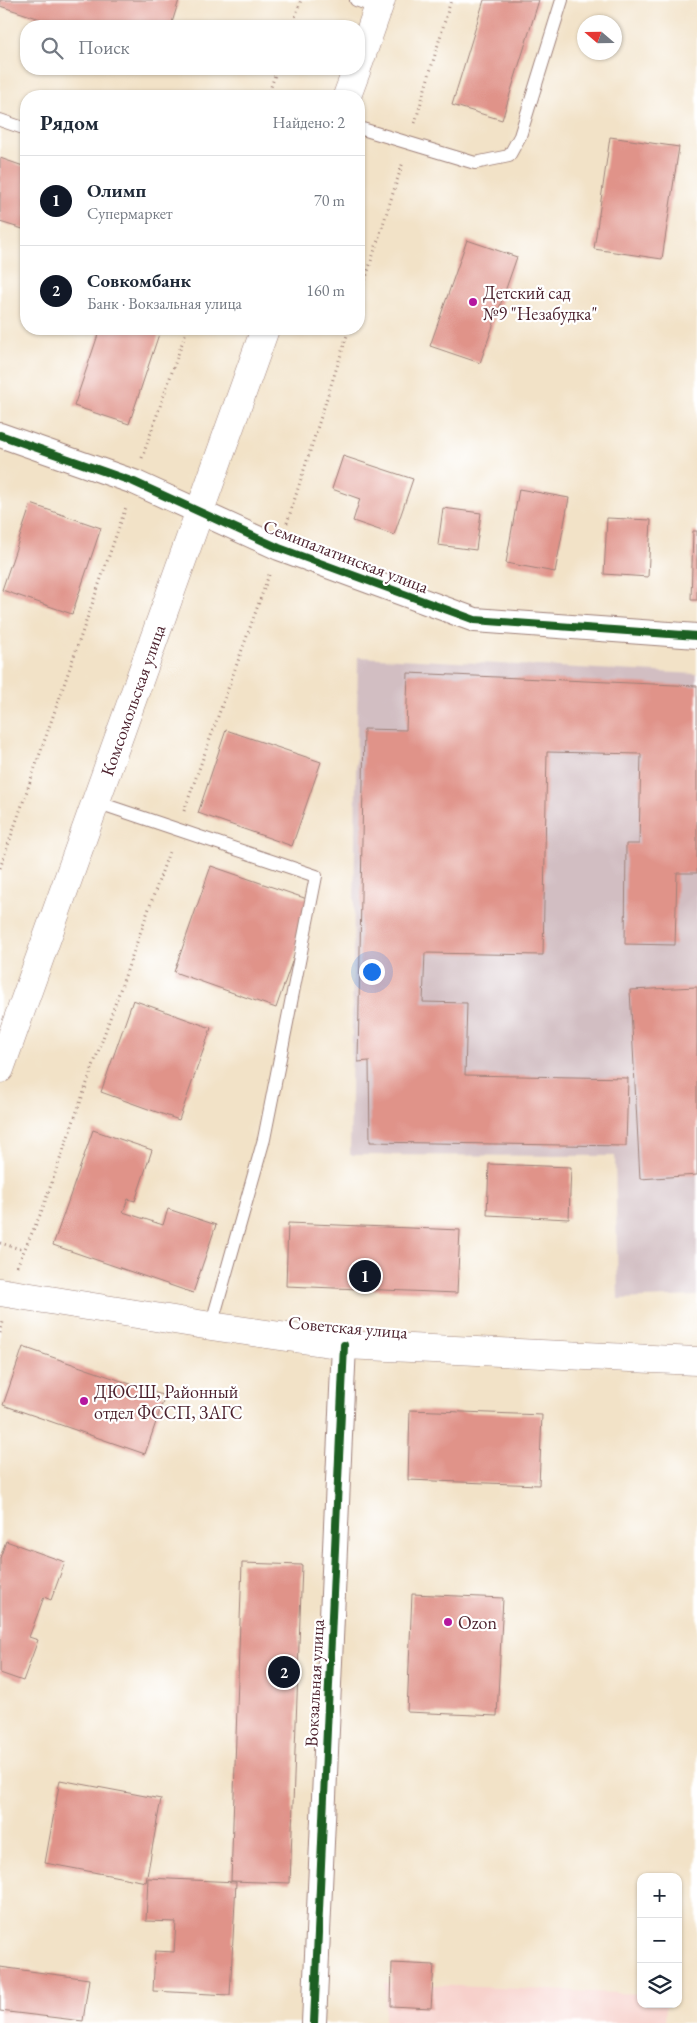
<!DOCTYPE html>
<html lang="ru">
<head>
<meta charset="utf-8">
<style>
  :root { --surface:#fff; --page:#f6f6f7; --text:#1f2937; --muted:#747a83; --line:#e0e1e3; --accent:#111827 }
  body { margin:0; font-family:"EB Garamond",serif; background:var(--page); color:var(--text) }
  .controls { position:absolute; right:15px; bottom:15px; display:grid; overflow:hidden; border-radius:10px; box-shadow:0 1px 4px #0004 }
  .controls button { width:45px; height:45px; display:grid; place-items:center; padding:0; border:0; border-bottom:1px solid var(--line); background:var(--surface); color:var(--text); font:25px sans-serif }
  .compass { position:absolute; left:577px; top:15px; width:45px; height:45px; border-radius:50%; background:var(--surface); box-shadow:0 1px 4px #0004; rotate:290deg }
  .you { position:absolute; left:371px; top:971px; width:18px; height:18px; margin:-12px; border:4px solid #fff; border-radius:50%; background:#1a73e8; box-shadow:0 0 0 8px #1a73e833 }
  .badge { display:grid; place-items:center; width:32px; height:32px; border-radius:50%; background:var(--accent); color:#fff; font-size:16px; font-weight:700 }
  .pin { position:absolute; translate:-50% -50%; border:2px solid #fff; box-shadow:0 1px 5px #0006 }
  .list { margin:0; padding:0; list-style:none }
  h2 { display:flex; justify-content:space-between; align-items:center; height:65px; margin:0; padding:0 20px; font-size:21px }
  h2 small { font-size:16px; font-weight:400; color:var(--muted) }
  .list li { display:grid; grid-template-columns:32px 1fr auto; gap:15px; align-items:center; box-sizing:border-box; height:90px; padding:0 20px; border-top:1px solid var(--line) }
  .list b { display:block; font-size:19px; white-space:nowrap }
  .list p { margin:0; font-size:16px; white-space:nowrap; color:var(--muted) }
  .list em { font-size:16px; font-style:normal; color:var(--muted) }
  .icon { flex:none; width:28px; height:28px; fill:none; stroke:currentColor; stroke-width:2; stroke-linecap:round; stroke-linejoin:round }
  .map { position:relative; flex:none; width:697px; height:2023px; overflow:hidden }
  .search { position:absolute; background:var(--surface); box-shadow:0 1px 4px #0004; left:20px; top:20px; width:345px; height:55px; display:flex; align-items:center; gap:12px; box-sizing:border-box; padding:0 18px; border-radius:20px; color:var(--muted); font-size:19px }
  .panel { position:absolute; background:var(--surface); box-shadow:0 1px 4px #0004; left:20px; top:90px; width:345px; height:245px; border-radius:20px }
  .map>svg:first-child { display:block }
  .built { fill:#f7d0cb }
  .industrial { fill:#d2bec2 }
  .building { fill:#e09389 }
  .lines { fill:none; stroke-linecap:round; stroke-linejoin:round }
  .service-casing { stroke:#9e8079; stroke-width:14 }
  .minor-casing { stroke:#9e8079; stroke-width:26 }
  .secondary-casing { stroke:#9e8079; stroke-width:29 }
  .path { stroke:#9e8079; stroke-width:3; stroke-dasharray:1 4; stroke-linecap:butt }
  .service { stroke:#fff; stroke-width:12 }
  .minor { stroke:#fff; stroke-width:24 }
  .secondary { stroke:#fff; stroke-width:28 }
  .cycleway-casing { stroke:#fff; stroke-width:11 }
  .cycleway { stroke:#1b5e20; stroke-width:8 }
  .poi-dot { fill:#b5179e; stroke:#fff; stroke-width:2 }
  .labels { text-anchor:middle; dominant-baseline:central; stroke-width:4.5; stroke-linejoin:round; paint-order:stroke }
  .poi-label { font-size:18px; fill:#4a1f2b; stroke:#fff; text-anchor:start }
  .street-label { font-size:18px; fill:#4a1f2b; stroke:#fff }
</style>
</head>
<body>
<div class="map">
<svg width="697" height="2023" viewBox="0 0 697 2023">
  <rect width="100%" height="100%" fill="#fff"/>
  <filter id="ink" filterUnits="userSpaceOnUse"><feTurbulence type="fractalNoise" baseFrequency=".02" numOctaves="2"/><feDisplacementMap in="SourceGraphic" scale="10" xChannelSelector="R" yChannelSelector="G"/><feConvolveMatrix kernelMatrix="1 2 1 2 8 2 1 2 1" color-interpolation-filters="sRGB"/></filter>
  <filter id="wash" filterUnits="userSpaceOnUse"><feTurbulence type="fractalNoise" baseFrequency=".0096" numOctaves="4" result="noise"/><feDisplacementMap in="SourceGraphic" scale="20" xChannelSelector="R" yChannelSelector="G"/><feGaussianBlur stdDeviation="1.12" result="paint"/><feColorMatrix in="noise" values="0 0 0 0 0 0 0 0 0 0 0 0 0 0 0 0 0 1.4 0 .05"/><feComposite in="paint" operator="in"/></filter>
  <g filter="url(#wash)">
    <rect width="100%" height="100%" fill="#f2e2c7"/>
    <g class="built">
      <polygon points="385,1983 641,1994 641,2004 666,2004 665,2023 385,2023"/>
      <polygon points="0,2007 66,2023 0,2023"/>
    </g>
    <polygon class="industrial" points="358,657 697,674 697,1296 618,1299 615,1156 350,1155"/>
    <g id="blocks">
      <g class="building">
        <polygon points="0,0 179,0 171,26 62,26 0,6"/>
        <polygon points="484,0 539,0 502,120 452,105"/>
        <polygon points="610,137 679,147 662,259 594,249"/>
        <polygon points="0,158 26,167 26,230 0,222"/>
        <polygon points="467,240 517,257 480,363 430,346"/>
        <polygon points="100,329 155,329 160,331 129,424 74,406"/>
        <polygon points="343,456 413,479 394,535 353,521 360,499 332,489"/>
        <polygon points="519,489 569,498 555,572 506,563"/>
        <polygon points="31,504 101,528 72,614 2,590"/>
        <polygon points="443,508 481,513 476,550 438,545"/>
        <polygon points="607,518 651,520 648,577 604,574"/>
        <polygon points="693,531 697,531 697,600 691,600"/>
        <polygon points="408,673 697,686 697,873 677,873 675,945 625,944 626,844 639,844 641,754 547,752 543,955 425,953 423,1002 467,1003 465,1075 628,1078 626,1146 370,1142 369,1061 358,1062 364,729 406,730"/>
        <polygon points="226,730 321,762 292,846 198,813"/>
        <polygon points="211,866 313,901 276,1008 174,972"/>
        <polygon points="697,987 697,1175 640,1179 630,990"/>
        <polygon points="133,1000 211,1028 179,1120 101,1092"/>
        <polygon points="93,1130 152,1150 135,1201 128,1199 123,1212 163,1225 168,1209 216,1225 193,1293 53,1245"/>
        <polygon points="489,1164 571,1167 569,1219 487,1215"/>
        <polygon points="288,1223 460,1230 457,1293 286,1286"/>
        <polygon points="23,1347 165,1396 145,1454 3,1405"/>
        <polygon points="410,1410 542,1415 539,1485 408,1480"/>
        <polygon points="6,1541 65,1562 51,1600 44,1597 29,1637 38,1640 23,1681 0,1673 0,1558"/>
        <polygon points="242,1563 302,1565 290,1883 231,1881"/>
        <polygon points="412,1594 503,1598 497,1716 407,1712"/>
        <polygon points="60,1780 161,1799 146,1882 45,1863"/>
        <polygon points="148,1878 236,1882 230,1995 153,1991 155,1951 174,1952 176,1922 146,1921"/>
        <polygon points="392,1963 434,1965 431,2008 391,2006"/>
        <polygon points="0,1967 89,1979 83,2021 0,2011"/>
      </g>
    </g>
  </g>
  <g filter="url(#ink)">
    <use href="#blocks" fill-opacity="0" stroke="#9e8079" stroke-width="1"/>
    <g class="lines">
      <g class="service-casing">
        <g id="service">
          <polyline points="356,0 378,8"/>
          <polyline points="0,120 26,129"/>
          <polyline points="359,128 475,163 509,156 520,136 562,0"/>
          <polyline points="96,802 316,876 264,1139 211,1326"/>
        </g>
      </g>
      <g class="minor-casing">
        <g id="minor">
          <polyline points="0,435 134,482 279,548 475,620 697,636"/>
          <polyline points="314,2023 344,1345"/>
        </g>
      </g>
      <g class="secondary-casing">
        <g id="secondary">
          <polyline points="359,63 381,0"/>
          <polyline points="347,96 357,69"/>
          <path id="s1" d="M0 1069 265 329"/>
          <polyline points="0,1292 211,1326 344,1345 697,1361"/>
        </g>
      </g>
      <g class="path">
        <polyline points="292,26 301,0"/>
        <polyline points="268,96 277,69"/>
        <polyline points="415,123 451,0"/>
        <polyline points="359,299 403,162"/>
        <polyline points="142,458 187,329"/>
        <polyline points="287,523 349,329"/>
        <polyline points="184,811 270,572"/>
        <polyline points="0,868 126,507"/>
        <polyline points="0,1243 24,1250"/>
        <polyline points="17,1266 41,1213 170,849"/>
        <polyline points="0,1333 3,1322"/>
      </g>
      <use href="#service" class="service"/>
      <use href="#minor" class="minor"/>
      <use href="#secondary" class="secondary"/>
      <g class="cycleway-casing">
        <g id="cycleway">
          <polyline points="0,435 134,482 279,548 475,620 697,636"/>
          <polyline points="314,2023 344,1345"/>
        </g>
      </g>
      <use href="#cycleway" class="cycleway"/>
    </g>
  </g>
  <g class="poi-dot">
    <circle cx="473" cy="302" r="5"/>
    <circle cx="84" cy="1401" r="5"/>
    <circle cx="448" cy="1622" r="5"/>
  </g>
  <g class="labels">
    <g class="poi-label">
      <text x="483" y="292">Детский сад<tspan x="483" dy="21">№9 "Незабудка"</tspan></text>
      <text x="94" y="1391">ДЮСШ, Районный<tspan x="94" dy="21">отдел ФССП, ЗАГС</tspan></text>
      <text x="458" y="1622">Ozon</text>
    </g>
    <g class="street-label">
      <text transform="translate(346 556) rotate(21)">Семипалатинская улица</text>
      <text stroke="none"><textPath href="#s1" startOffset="392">Комсомольская улица</textPath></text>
      <text transform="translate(348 1327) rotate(5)">Советская улица</text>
      <text transform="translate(314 1683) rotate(-87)">Вокзальная улица</text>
    </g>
  </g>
</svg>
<div class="controls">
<button>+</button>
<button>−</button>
<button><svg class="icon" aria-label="layers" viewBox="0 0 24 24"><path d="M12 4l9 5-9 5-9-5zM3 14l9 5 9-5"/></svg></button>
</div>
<svg class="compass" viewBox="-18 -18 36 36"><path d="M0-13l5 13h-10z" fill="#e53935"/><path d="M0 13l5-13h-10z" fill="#747a83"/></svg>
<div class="you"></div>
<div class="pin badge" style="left:365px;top:1276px">1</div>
<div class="pin badge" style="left:284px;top:1672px">2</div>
<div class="search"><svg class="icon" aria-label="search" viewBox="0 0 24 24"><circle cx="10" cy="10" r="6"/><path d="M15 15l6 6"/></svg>Поиск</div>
<section class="panel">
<h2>Рядом<small>Найдено: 2</small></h2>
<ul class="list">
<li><span class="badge">1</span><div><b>Олимп</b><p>Супермаркет</p></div><em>70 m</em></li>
<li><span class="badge">2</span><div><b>Совкомбанк</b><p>Банк · Вокзальная улица</p></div><em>160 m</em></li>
</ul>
</section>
</div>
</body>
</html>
